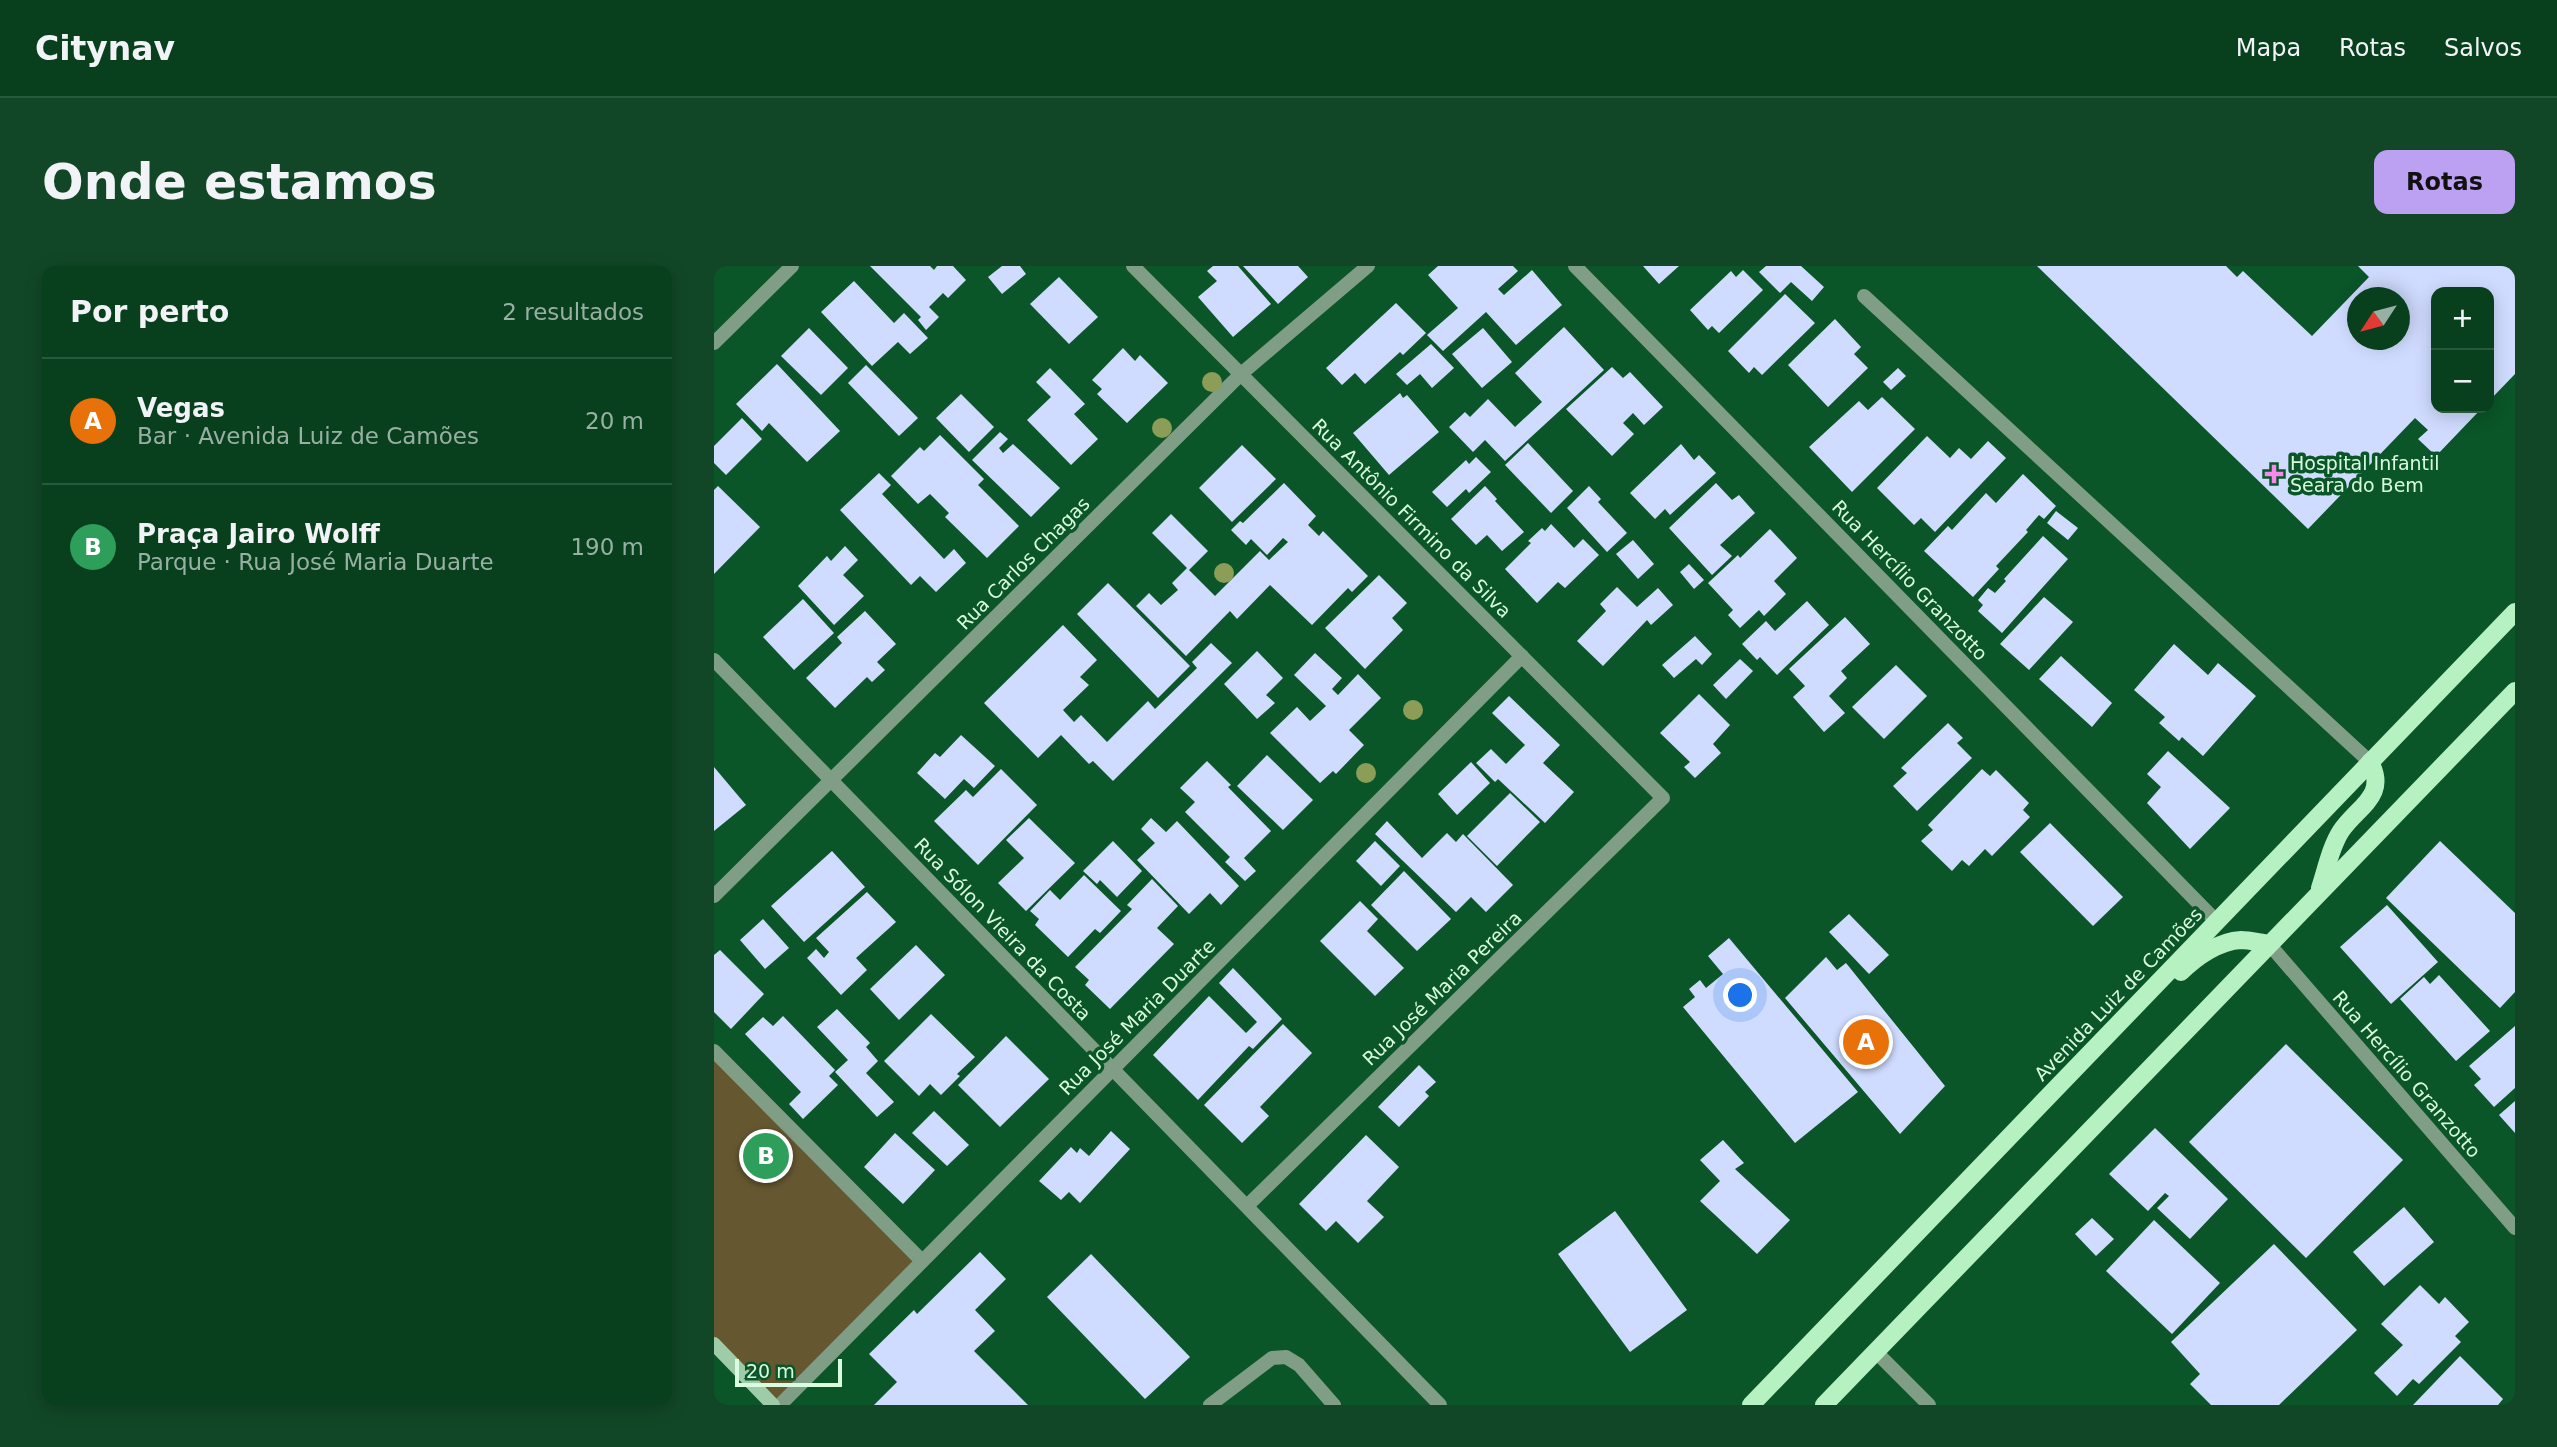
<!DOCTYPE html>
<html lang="pt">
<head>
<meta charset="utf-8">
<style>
  :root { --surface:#08401e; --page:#114727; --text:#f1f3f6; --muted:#98afa4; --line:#29593c; --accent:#bca0f2 }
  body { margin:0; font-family:"DejaVu Sans",sans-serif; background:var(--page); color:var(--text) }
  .controls { position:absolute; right:21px; top:21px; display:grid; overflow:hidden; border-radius:14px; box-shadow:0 4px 18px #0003 }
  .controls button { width:63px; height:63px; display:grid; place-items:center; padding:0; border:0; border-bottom:2px solid var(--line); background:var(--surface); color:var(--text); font:35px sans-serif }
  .compass { position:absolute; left:1633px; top:21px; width:63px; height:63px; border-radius:50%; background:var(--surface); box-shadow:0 4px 18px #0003; rotate:234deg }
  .scale { position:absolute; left:21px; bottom:18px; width:107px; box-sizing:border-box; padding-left:7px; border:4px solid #d9fbdf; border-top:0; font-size:19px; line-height:24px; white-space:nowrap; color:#d9fbdf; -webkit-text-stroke:5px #0a5628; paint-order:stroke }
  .you { position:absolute; left:1027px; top:730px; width:24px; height:24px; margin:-18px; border:5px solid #fff; border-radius:50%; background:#1a73e8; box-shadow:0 0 0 10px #1a73e833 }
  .badge { display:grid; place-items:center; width:46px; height:46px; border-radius:50%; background:var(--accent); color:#fff; font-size:23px; font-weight:700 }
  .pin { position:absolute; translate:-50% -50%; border:4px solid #fff; box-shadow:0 2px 7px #0006 }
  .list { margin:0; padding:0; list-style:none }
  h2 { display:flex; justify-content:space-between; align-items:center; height:91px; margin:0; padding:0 28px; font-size:30px }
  h2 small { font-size:23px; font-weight:400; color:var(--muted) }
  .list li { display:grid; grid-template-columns:46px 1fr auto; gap:21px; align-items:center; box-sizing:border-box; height:126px; padding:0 28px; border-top:2px solid var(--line) }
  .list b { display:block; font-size:26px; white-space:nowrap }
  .list p { margin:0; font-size:23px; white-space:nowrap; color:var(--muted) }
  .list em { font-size:23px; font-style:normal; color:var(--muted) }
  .map { position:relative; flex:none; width:1801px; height:1139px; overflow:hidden; border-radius:14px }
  header { display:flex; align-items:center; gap:42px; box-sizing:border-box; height:98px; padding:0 35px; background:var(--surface); border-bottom:2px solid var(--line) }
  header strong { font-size:33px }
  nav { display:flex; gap:38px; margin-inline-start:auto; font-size:24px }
  .intro { display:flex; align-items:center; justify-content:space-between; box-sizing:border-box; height:168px; padding:0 42px }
  h1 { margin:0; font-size:49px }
  .button { padding:18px 32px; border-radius:14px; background:var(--accent); color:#111; font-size:24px; font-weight:700 }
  main { display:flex; gap:42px; padding:0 42px }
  aside { flex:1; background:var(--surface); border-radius:14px; box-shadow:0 4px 18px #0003 }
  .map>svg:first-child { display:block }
  .green { fill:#655831 }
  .building { fill:#d0dcff; fill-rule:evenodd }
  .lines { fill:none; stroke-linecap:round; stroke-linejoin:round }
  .service { stroke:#809d86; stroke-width:14 }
  .minor { stroke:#809d86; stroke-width:14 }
  .tertiary { stroke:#809d86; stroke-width:14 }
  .secondary { stroke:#9fcca8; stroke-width:14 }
  .primary { stroke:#b6f1c2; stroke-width:18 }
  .tree { fill:#8c9d58 }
  .poi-dot { fill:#f788ec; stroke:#0a5628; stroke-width:2.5 }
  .labels { text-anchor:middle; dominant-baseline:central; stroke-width:7; stroke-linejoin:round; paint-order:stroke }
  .poi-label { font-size:19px; fill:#d9fbdf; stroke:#0a5628; text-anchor:start }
  .street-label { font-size:19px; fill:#d9fbdf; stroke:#0a5628 }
</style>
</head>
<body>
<header>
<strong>Citynav</strong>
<nav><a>Mapa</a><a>Rotas</a><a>Salvos</a></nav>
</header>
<div class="intro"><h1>Onde estamos</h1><a class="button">Rotas</a></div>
<main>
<aside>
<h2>Por perto<small>2 resultados</small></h2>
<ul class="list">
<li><span class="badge" style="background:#e8710a">A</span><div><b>Vegas</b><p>Bar · Avenida Luiz de Camões</p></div><em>20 m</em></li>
<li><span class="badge" style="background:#2e9e5b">B</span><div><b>Praça Jairo Wolff</b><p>Parque · Rua José Maria Duarte</p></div><em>190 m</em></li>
</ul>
</aside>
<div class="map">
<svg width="1801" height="1139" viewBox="0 0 1801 1139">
  <rect width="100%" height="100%" fill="#0a5628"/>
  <polygon class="green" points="0,785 208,995 66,1139 0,1078"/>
  <g class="building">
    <polygon points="156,0 216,0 220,4 223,0 239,0 252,14 234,32 229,27 215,41 225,51 212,64 204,54 207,51"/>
    <polygon points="288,0 306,0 312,8 288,28 274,11"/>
    <polygon points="499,0 524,0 557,38 519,71 484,31 503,15 493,5"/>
    <polygon points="529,0 584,0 594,11 564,38"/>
    <polygon points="724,0 799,0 804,5 784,23 790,29 818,4 848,39 802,79 772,46 729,85 713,69 744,42 714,9"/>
    <polygon points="929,0 965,0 945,18"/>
    <polygon points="1052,0 1087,0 1110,21 1098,35 1077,16 1066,27 1045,6"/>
    <path d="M1323 0H1512L1523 11 1529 5 1598 70 1655 11 1644 0H1801V108L1775 135V26H1722V142H1768L1722 190 1704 173 1714 164 1701 152 1594 263ZM1644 32H1686V74H1644Z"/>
    <polygon points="1029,4 1049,24 1005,67 998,60 994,64 976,44 1017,5 1022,11"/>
    <polygon points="345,11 384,51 355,78 316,38"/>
    <polygon points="140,15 180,57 190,47 214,72 196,88 184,76 158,100 107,46"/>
    <polygon points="1071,28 1101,57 1048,109 1040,101 1035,107 1014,85"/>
    <polygon points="682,37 712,67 689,89 686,86 651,118 641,107 628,119 612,102"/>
    <polygon points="1121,53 1147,81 1140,88 1154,102 1114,141 1074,99"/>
    <polygon points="850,61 890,104 791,195 771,174 759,186 735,161 751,146 756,151 774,133 801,161 828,136 801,107"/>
    <polygon points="95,62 134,102 107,129 67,90"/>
    <polygon points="769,62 798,96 768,122 738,88"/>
    <polygon points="717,78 740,102 718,122 706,108 693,119 682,108"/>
    <polygon points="409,82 421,95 426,89 454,117 413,157 383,128 388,123 378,114"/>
    <polygon points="63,98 126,165 93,196 55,157 48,165 22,138"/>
    <polygon points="152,99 204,152 185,170 134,117"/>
    <polygon points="898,101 909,112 916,106 949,141 930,159 919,147 909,157 920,168 898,190 852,143"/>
    <polygon points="336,102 371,138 360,148 384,173 357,199 313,154 337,131 322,116"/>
    <polygon points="1184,102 1192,110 1177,124 1169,116"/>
    <polygon points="686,127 689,132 693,129 725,166 675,209 639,167"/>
    <polygon points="247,128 280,161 255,186 222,152"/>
    <polygon points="1168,131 1201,163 1138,226 1095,181 1145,135 1154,144"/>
    <polygon points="28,152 48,173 12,209 0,197 0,180"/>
    <polygon points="286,166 294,173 285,182 289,187 299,178 346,222 317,251 258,194"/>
    <polygon points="226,169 270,213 264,219 305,260 273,292 231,251 235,247 216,228 204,238 177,210 206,181 210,185"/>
    <polygon points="1213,170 1236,192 1245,182 1257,193 1274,175 1292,192 1221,266 1207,252 1200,259 1163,222"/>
    <polygon points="814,177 859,225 837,247 791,199"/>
    <polygon points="967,178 980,194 985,189 1002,207 956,249 951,243 941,253 916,227"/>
    <polygon points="528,179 562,213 518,256 485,222"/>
    <polygon points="762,191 777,206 755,227 752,223 733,241 718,226 752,194 755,198"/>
    <polygon points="165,207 177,219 168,228 230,293 240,283 252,297 222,326 206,310 197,319 126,244"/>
    <polygon points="1309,208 1342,240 1330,253 1325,249 1312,264 1314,266 1282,300 1285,303 1259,331 1210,285 1234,260 1238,264 1272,227 1282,237"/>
    <polygon points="570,217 602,250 594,259 605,270 609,265 654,310 638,326 634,322 598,359 556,319 523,353 516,345 472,390 422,340 435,327 447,339 464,324 458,317 473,302 438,267 457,248 494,285 475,304 501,330 546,285 555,294 574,276 569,272 553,289 537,273 532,279 517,264 526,255 529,257"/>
    <polygon points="1002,217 1018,234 1025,229 1041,247 1006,279 1018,290 998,309 955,262"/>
    <polygon points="4,220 46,261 0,308 0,224"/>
    <polygon points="771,220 783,233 781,235 810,266 788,285 773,269 762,279 737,253"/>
    <polygon points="875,220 887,233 884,236 913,267 893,286 853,242"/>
    <polygon points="1342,245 1364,262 1354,274 1333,257"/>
    <polygon points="837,258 860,282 869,273 885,289 851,322 844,316 823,337 791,303 817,277 814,275 828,262 831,265"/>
    <polygon points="1056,263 1083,292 1060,315 1072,328 1050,350 1045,344 1026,362 1014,349 1019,344 994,317 1024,289 1026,292"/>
    <polygon points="1329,270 1354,293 1288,367 1264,345 1269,339 1264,334 1274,322 1281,327 1292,315 1290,313"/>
    <polygon points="919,274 940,298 924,313 902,288"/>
    <polygon points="131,280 144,294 129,309 150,330 120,359 84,320 113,290 117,295"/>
    <polygon points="975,298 990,314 980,323 966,306"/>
    <polygon points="665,309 693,337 678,352 689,364 651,403 611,362"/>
    <polygon points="394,317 476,400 444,432 363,348"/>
    <polygon points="903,321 923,341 944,322 959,339 937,359 933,354 889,400 863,375 892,345 886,338"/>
    <polygon points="1330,331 1359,356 1315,404 1286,378"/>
    <polygon points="89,333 120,367 80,404 49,371"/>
    <polygon points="1093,335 1115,359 1063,409 1046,391 1043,394 1028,378 1052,355 1061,365"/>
    <polygon points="151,345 182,378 163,396 171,404 158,416 153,411 121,442 92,412 128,377 123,371"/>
    <polygon points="1131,351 1156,378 1127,405 1133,412 1115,430 1131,447 1110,466 1079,431 1091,420 1075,403"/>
    <polygon points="349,359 383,394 366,411 375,419 349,444 360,456 367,449 393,476 434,435 441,443 483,402 478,396 497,377 518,397 399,515 379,495 375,498 347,469 324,492 270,437"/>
    <polygon points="981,370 998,388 988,399 982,393 960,412 948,399"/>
    <polygon points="1460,378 1494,409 1504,397 1542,430 1489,490 1468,471 1465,475 1445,457 1451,451 1420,424"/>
    <polygon points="543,385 569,412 552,429 561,437 543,453 510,418"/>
    <polygon points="601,387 628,412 618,423 624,429 644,408 667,432 635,464 650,479 622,508 619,505 606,517 556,467 583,441 596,455 612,440 580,409"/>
    <polygon points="1347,390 1398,437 1378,461 1325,413"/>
    <polygon points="1026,393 1039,405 1012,433 999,419"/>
    <polygon points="1182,399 1213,430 1170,473 1138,441"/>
    <polygon points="985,428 1016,459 999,478 1007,487 981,512 970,501 976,496 946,467"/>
    <polygon points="795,430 846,479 829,497 860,526 831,557 784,513 781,516 762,497 777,483 792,498 811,479 778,447"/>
    <polygon points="1234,457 1249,472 1243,477 1258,492 1203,545 1179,520 1193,507 1187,502"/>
    <polygon points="247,469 281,500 260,522 250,513 231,533 203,507 221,487 226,491"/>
    <polygon points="1454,485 1516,542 1476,583 1433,537 1447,521 1433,508"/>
    <polygon points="553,489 599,534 569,564 523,520"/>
    <polygon points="493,495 517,519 514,521 557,565 530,592 542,605 531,615 511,596 516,591 471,546 481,536 466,522"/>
    <polygon points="757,496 776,517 743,549 724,528"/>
    <polygon points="0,501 32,539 0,565"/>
    <polygon points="287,503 323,539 264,599 220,555 252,524 259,531"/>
    <polygon points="1268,503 1276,510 1282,504 1315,537 1309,544 1316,551 1278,590 1271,583 1255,600 1248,594 1238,605 1207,575 1219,564 1214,559"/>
    <polygon points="796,527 826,556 783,600 753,570"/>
    <polygon points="315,552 361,597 312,645 284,617 310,592 292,574"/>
    <polygon points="437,552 452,566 463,555 525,620 507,639 496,627 475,648 423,594 441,577 427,563"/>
    <polygon points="673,555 708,592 733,567 742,576 749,568 799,619 772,646 757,631 742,646 661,568"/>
    <polygon points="1336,557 1409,631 1379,660 1306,586"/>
    <polygon points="399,575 428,605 403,631 386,614 383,618 369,605"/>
    <polygon points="661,575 686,600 667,620 642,595"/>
    <polygon points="1726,575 1801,647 1801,726 1786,742 1672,632"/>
    <polygon points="118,585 151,621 90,676 57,640"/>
    <polygon points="690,605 737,653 703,685 657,639"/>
    <polygon points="370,609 407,645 386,667 381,663 354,691 321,659 325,653 316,645 336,624 346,634"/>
    <polygon points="438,613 464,640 443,662 460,678 396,743 371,719 375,714 361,701 418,643 413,639"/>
    <polygon points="153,626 182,656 142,692 153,704 127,729 93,692 102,683 110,692 115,686 102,672"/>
    <polygon points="646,635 664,653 653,665 690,702 661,730 606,675"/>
    <polygon points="1673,639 1724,696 1677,738 1626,681"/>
    <polygon points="1135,648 1175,689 1155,708 1115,666"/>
    <polygon points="49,653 75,682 51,703 26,674"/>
    <polygon points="1015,672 1144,826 1081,877 969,741 981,731 975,723 986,714 992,722 1009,708 994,690"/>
    <polygon points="202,679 231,709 185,754 156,723"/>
    <polygon points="6,684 50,728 17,763 0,746 0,689"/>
    <polygon points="1112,691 1123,704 1132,697 1231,820 1186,868 1071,732"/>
    <polygon points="519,702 568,753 539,783 535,780 484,834 439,789 495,730 532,767 543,756 505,717"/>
    <polygon points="1725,709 1776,765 1742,795 1686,733 1710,711 1716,718"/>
    <polygon points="123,743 156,777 152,781 164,795 152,807 180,836 163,851 121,806 134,794 103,761"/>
    <polygon points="217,748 261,791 243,808 246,810 227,829 216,818 205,830 170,795"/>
    <polygon points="69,750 121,804 115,810 124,819 89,853 75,838 87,826 31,768 49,751 59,760"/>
    <polygon points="569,758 598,787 546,841 555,850 528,877 490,839"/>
    <polygon points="1801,760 1801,822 1780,841 1760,819 1767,813 1755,800"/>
    <polygon points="292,770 335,813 286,861 244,819"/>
    <polygon points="1572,778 1689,894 1592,992 1475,876"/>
    <polygon points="705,799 722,816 711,826 715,830 685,861 664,841"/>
    <polygon points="1801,835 1801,867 1785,849"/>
    <polygon points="220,845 255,879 233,900 198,867"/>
    <polygon points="1441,862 1514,933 1476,973 1443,942 1455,930 1451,927 1434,945 1395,908"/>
    <polygon points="397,865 416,883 366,937 355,926 347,934 325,915 357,881 363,887 366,882 375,890"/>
    <polygon points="181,867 221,904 189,938 150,901"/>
    <polygon points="652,869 685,901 653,935 670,951 644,977 622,955 612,965 585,938"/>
    <polygon points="1009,874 1030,897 1021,903 1076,954 1043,988 986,935 1006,915 986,894"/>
    <polygon points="1690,941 1720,976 1670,1020 1639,986"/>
    <polygon points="901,945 973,1044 916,1086 844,988"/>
    <polygon points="1378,952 1400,973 1382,990 1361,968"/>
    <polygon points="1440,954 1506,1017 1458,1068 1392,1005"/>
    <polygon points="1560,978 1643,1064 1565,1139 1497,1139 1476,1118 1486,1108 1457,1076"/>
    <polygon points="266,986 292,1013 261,1044 281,1065 260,1085 314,1139 160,1139 183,1116 155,1088 200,1044 203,1048"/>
    <polygon points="377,988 476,1091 431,1133 333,1031"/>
    <polygon points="1706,1019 1725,1038 1731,1031 1755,1056 1741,1070 1747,1076 1705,1118 1699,1113 1683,1130 1660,1107 1689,1079 1667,1058"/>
    <polygon points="1746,1090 1789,1133 1784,1139 1699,1139"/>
  </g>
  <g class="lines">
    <g class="service">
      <polyline points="1150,30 1656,496"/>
      <polyline points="496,1139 558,1092 572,1091 585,1099 620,1139"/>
    </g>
    <g class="minor">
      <polyline points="419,0 949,532 533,940"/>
      <polyline points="0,77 78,0"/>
      <polyline points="0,394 726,1139"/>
      <polyline points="0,630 527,108 654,0"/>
      <polyline points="0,785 208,995"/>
      <polyline points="1162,1086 1215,1139"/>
      <polyline points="66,1139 808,390"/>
    </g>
    <g class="tertiary">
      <polyline points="861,0 1503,656"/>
      <polyline points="1555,678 1801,962"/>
    </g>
    <polyline class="secondary" points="0,1078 59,1139"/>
    <g class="primary">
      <path d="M1606 622C1612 604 1617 580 1627 565 1644 540 1674 530 1656 496"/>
      <path d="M1467 706C1482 691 1505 675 1527 674 1536 674 1546 677 1555 678"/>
      <polyline points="1037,1139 1801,346"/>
      <polyline points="1110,1139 1801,425"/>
    </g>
  </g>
  <g class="tree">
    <circle cx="498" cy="116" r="10"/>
    <circle cx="448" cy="162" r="10"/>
    <circle cx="510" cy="307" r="10"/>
    <circle cx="699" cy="444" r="10"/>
    <circle cx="652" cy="507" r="10"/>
  </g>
  <path class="poi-dot" d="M1556.5 197.5h7v7h7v7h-7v7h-7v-7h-7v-7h7z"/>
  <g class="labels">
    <g class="poi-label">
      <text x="1576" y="197">Hospital Infantil<tspan x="1576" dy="22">Seara do Bem</tspan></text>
    </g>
    <g class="street-label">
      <text transform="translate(698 252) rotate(45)">Rua Antônio Firmino da Silva</text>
      <text transform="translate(309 297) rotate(-45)">Rua Carlos Chagas</text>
      <text transform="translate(1196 314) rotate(46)">Rua Hercílio Granzotto</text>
      <text transform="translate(289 663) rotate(46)">Rua Sólon Vieira da Costa</text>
      <text transform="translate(728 722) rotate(-44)">Rua José Maria Pereira</text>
      <text transform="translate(1404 728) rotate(-46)">Avenida Luiz de Camões</text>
      <text transform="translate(423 751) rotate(-45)">Rua José Maria Duarte</text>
      <text transform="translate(1693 808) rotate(49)">Rua Hercílio Granzotto</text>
    </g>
  </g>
</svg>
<div class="controls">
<button>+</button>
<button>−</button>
</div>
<svg class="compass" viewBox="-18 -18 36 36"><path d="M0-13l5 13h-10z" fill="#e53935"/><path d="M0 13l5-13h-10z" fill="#98afa4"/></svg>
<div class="scale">20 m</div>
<div class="you"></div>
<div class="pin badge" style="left:1152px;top:776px;background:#e8710a">A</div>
<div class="pin badge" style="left:52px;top:890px;background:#2e9e5b">B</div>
</div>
</main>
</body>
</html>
